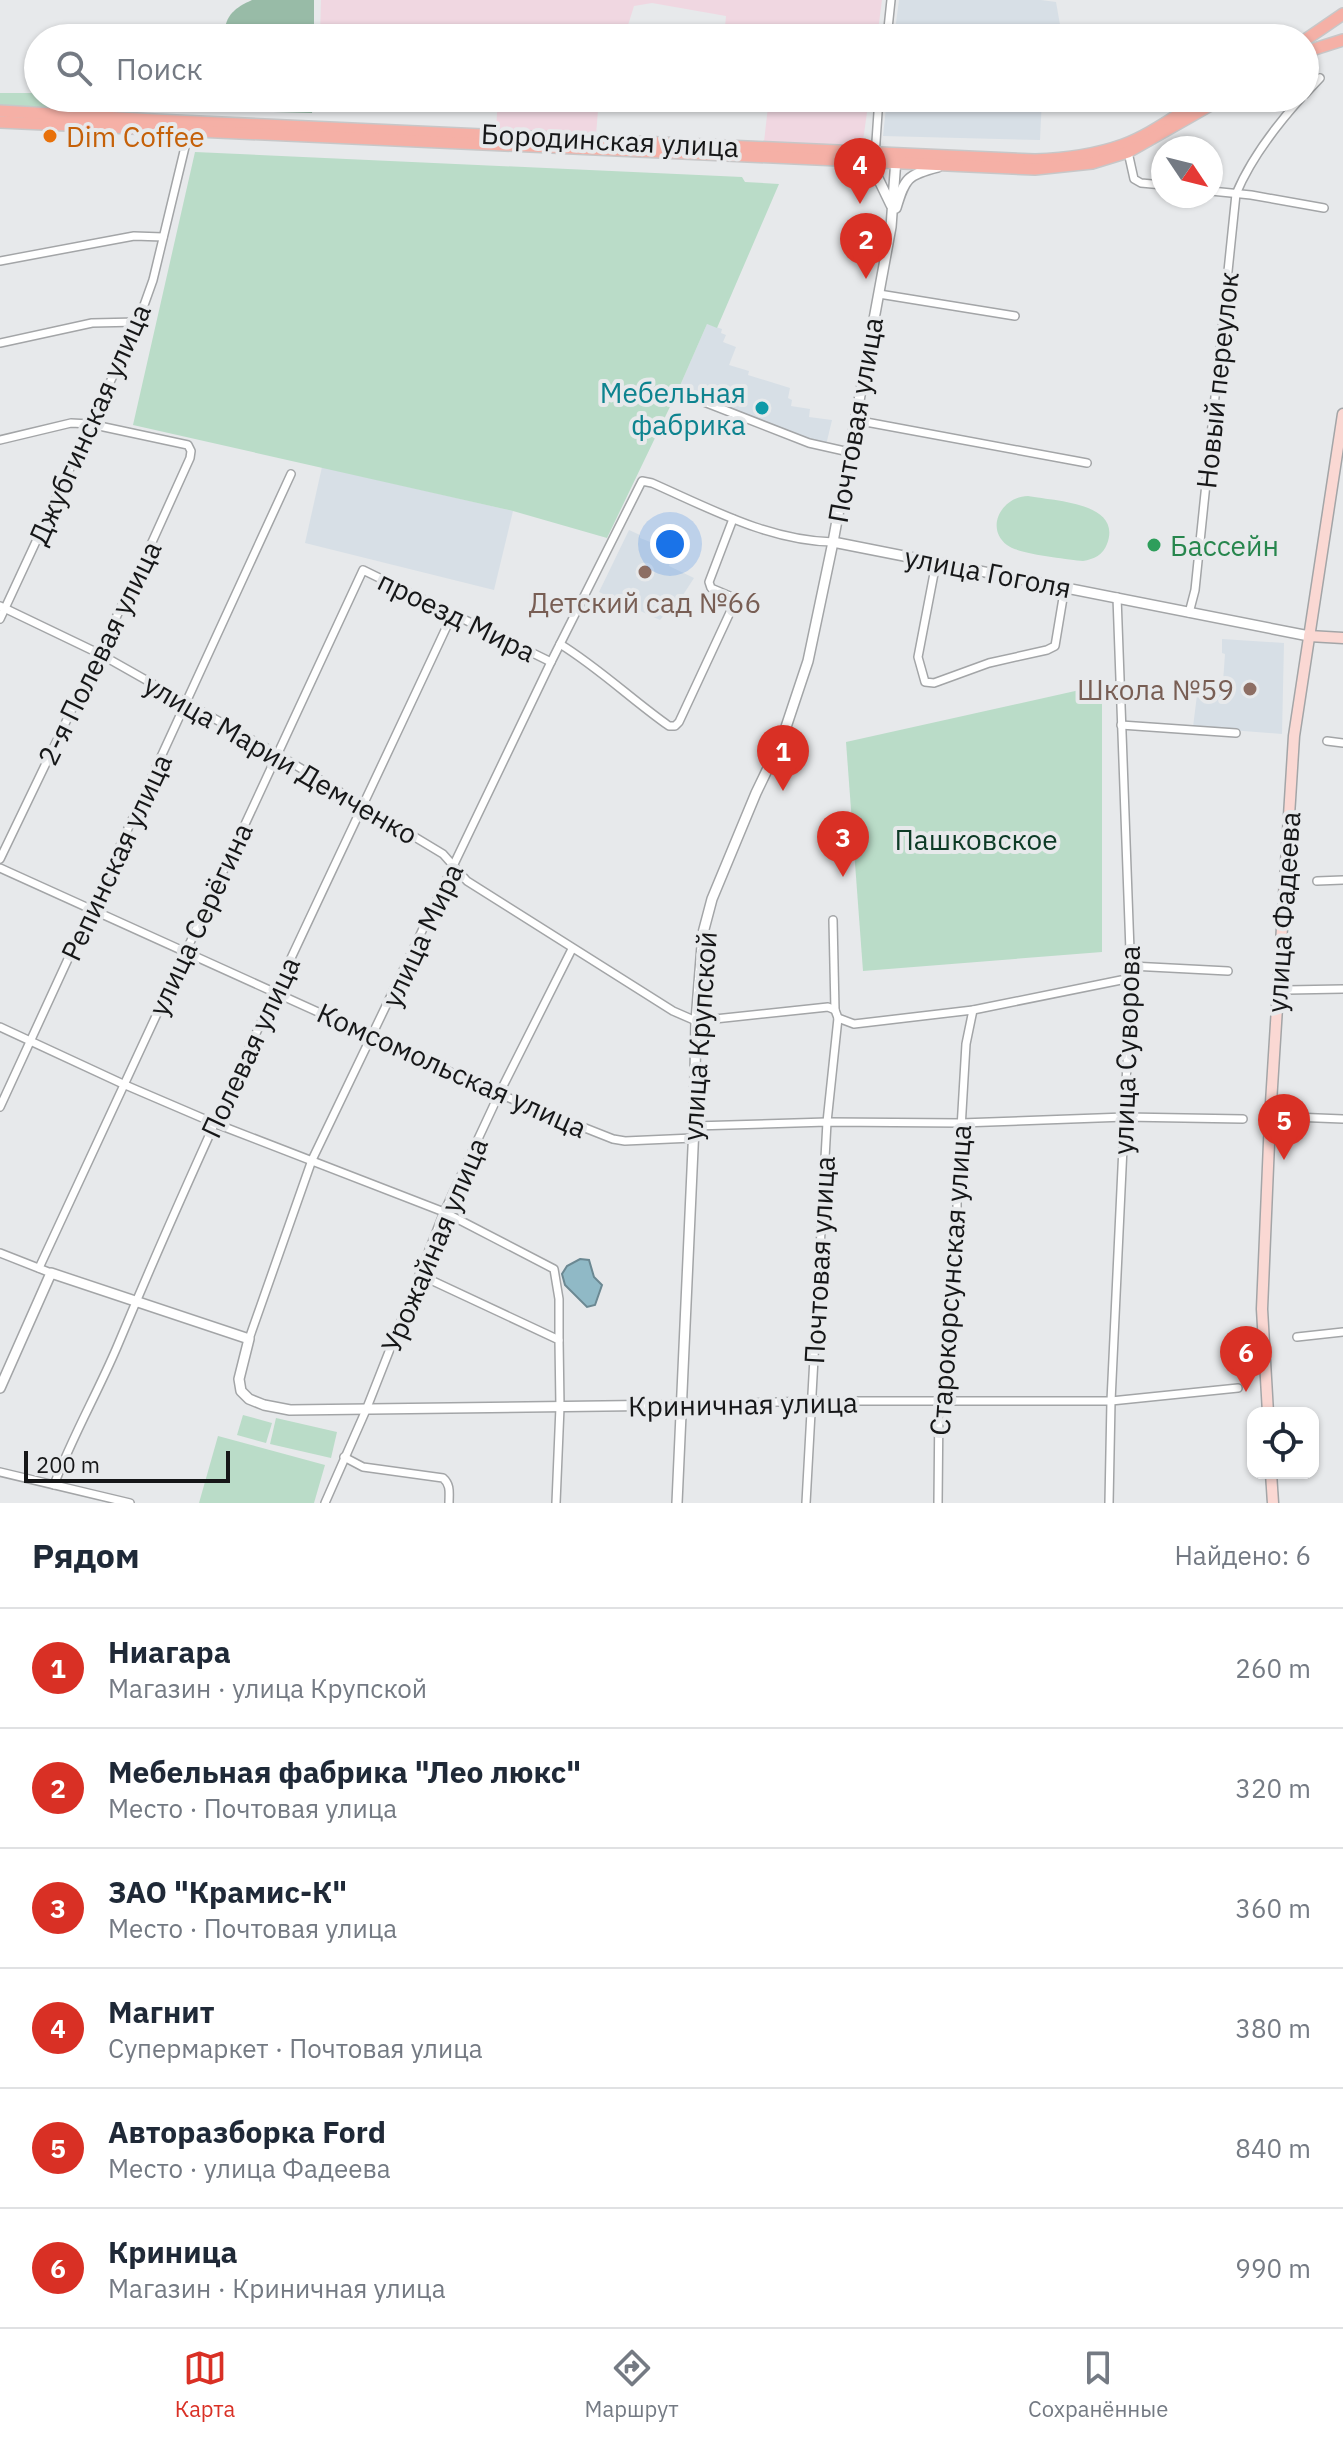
<!DOCTYPE html>
<html lang="ru">
<head>
<meta charset="utf-8">
<style>
  :root { --surface:#fff; --page:#f2f2f3; --text:#1f2937; --muted:#747a83; --line:#e0e1e3; --accent:#d93025 }
  body { margin:0; font-family:"IBM Plex Sans",sans-serif; background:var(--page); color:var(--text) }
  .controls { position:absolute; right:24px; bottom:24px; display:grid; overflow:hidden; border-radius:16px; box-shadow:0 2px 6px #0004 }
  .controls button { width:72px; height:72px; display:grid; place-items:center; padding:0; border:0; border-bottom:2px solid var(--line); background:var(--surface); color:var(--text); font:40px sans-serif }
  .compass { position:absolute; left:1151px; top:136px; width:72px; height:72px; border-radius:50%; background:var(--surface); box-shadow:0 2px 6px #0004; rotate:125deg }
  .scale { position:absolute; left:24px; bottom:20px; width:206px; box-sizing:border-box; padding-left:8px; border:4px solid #161718; border-top:0; font-size:22px; line-height:28px; white-space:nowrap; color:#161718; -webkit-text-stroke:6px #e7e9eb; paint-order:stroke }
  .you { position:absolute; left:670px; top:544px; width:28px; height:28px; margin:-20px; border:6px solid #fff; border-radius:50%; background:#1a73e8; box-shadow:0 0 0 12px #1a73e833 }
  .badge { display:grid; place-items:center; width:52px; height:52px; border-radius:50%; background:var(--accent); color:#fff; font-size:26px; font-weight:700 }
  .pin { position:absolute; translate:-50% -66px; filter:drop-shadow(0 2px 4px #0008) }
  .pin::after { content:''; position:absolute; top:42px; width:28px; height:24px; background:inherit; clip-path:polygon(0 0,100% 0,50% 100%) }
  .list { margin:0; padding:0; list-style:none }
  h2 { display:flex; justify-content:space-between; align-items:center; height:104px; margin:0; padding:0 32px; font-size:34px }
  h2 small { font-size:26px; font-weight:400; color:var(--muted) }
  .list li { display:grid; grid-template-columns:52px 1fr auto; gap:24px; align-items:center; box-sizing:border-box; height:120px; padding:0 32px; border-top:2px solid var(--line) }
  .list b { display:block; font-size:30px; white-space:nowrap }
  .list p { margin:0; font-size:26px; white-space:nowrap; color:var(--muted) }
  .list em { font-size:26px; font-style:normal; color:var(--muted) }
  .icon { flex:none; width:44px; height:44px; fill:none; stroke:currentColor; stroke-width:2; stroke-linecap:round; stroke-linejoin:round }
  .map { position:relative; flex:none; width:1343px; height:1503px; overflow:hidden }
  .search { position:absolute; background:var(--surface); box-shadow:0 2px 6px #0004; left:24px; right:24px; top:24px; height:88px; display:flex; align-items:center; gap:20px; box-sizing:border-box; padding:0 28px; border-radius:44px; color:var(--muted); font-size:30px }
  .sheet { height:824px; background:var(--surface) }
  nav { display:flex; justify-content:space-around; align-items:center; box-sizing:border-box; height:112px; border-top:2px solid var(--line); background:var(--surface); font-size:22px; color:var(--muted) }
  nav a { display:grid; justify-items:center; gap:4px }
  nav .on { color:var(--accent) }
  .map>svg:first-child { display:block }
  .commercial { fill:#f0d7e1 }
  .built { fill:#d7dfe6 }
  .green { fill:#badcc8 }
  .forest { fill:#98bba7 }
  .water { fill:#90b9c6; stroke:#6b8892; stroke-width:2 }
  .lines { fill:none; stroke-linecap:round; stroke-linejoin:round }
  .minor-casing { stroke:#a3a5a7; stroke-width:10 }
  .tertiary-casing { stroke:#a3a5a7; stroke-width:12 }
  .secondary-casing { stroke:#a3a5a7; stroke-width:13 }
  .primary-casing { stroke:#c7c7c8; stroke-width:14 }
  .minor { stroke:#fff; stroke-width:7 }
  .tertiary { stroke:#fff; stroke-width:9 }
  .secondary { stroke:#fad8d3; stroke-width:10 }
  .primary { stroke:#f5b0a6; stroke-width:11 }
  .food-dot { fill:#e8710a; stroke:#e7e9eb; stroke-width:3 }
  .culture-dot { fill:#0f9aa8; stroke:#e7e9eb; stroke-width:3 }
  .leisure-dot { fill:#2e9e5b; stroke:#e7e9eb; stroke-width:3 }
  .education-dot { fill:#8d6e63; stroke:#e7e9eb; stroke-width:3 }
  .labels { text-anchor:middle; dominant-baseline:central; stroke-width:8; stroke-linejoin:round; paint-order:stroke }
  .food-label { font-size:28px; fill:#c56008; stroke:#e7e9eb; text-anchor:start }
  .street-label { font-size:28px; fill:#161718; stroke:#e7e9eb }
  .culture-label { font-size:28px; fill:#0d838f; stroke:#e7e9eb; text-anchor:end }
  .leisure-label { font-size:28px; fill:#27864d; stroke:#e7e9eb; text-anchor:start }
  .education-label { font-size:28px; fill:#785e54; stroke:#e7e9eb }
  .park-label { font-size:28px; fill:#0d3b26; stroke:#e7e9eb }
</style>
</head>
<body>
<div class="map">
<svg width="1343" height="1503" viewBox="0 0 1343 1503">
  <rect width="100%" height="100%" fill="#e7e9eb"/>
  <g class="commercial">
    <polygon points="321,0 882,0 877,38 724,38 726,16 652,3 634,6 624,38 514,38 400,31 399,38 320,38"/>
    <polygon points="498,98 599,98 596,135 496,130"/>
    <polygon points="769,98 869,98 862,148 764,142"/>
  </g>
  <g class="built">
    <polygon points="899,0 1041,0 1056,2 1062,36 1053,38 894,38"/>
    <polygon points="887,98 1042,98 1040,140 883,136"/>
    <polygon points="707,324 722,329 721,333 726,335 723,342 736,347 729,365 749,371 748,375 790,388 788,398 792,400 791,406 810,409 809,417 832,420 826,445 797,436 679,388"/>
    <polygon points="322,467 513,511 494,590 305,543"/>
    <polygon points="629,530 640,535 640,538 673,551 669,566 694,578 670,615 664,615 660,620 599,592"/>
    <polygon points="1222,639 1284,643 1282,734 1193,727 1197,695 1215,696 1216,682 1223,682 1225,654 1222,653"/>
  </g>
  <g class="green">
    <polygon points="0,93 38,93 38,98 87,98 93,100 96,105 91,111 0,107"/>
    <polygon points="195,152 742,177 745,182 779,184 717,328 707,324 679,388 607,538 513,511 133,425"/>
    <path d="M1028 496C1053 501 1123 502 1107 544 1103 555 1094 559 1083 561 1067 559 1018 554 1007 545 984 527 1003 496 1028 496Z"/>
    <polygon points="1102,685 1102,952 863,971 846,742"/>
    <polygon points="243,1415 272,1423 266,1443 237,1435"/>
    <polygon points="276,1418 337,1432 331,1458 270,1444"/>
    <polygon points="218,1436 325,1465 314,1503 199,1503"/>
  </g>
  <g class="forest">
    <path d="M252 0H314V38H225C223 17 234 8 252 0Z"/>
    <polygon points="166,98 313,98 312,113 202,110 166,111 164,101"/>
  </g>
  <polygon class="water" points="580,1259 589,1260 594,1277 602,1285 595,1305 587,1307 565,1285 562,1274 567,1266"/>
  <g class="lines">
    <g class="minor-casing">
      <g id="minor">
        <polyline points="887,38 891,0"/>
        <polyline points="1305,94 1320,78"/>
        <polyline points="1128,152 1134,179 1141,183 1163,185"/>
        <polyline points="875,156 879,98"/>
        <polyline points="1211,191 1251,195 1324,208"/>
        <polyline points="0,261 134,236 163,237"/>
        <polyline points="879,294 1015,316"/>
        <polyline points="0,343 92,323 138,322"/>
        <polyline points="681,393 809,443 849,452"/>
        <polyline points="855,420 1087,463"/>
        <polyline points="0,440 71,423 90,424 188,445 191,451 190,458 148,551 0,859"/>
        <polyline points="936,563 918,657 925,682 934,683 989,663 1047,650 1055,646 1065,586"/>
        <polyline points="0,606 100,654 277,754 443,854 467,881 673,1011 696,1021 828,1007 835,1010 838,1018 854,1024 973,1010 1131,978"/>
        <path d="M1189 613 1195 590 1236 194C1251 158 1275 127 1301 98"/>
        <polyline points="0,619 138,322 153,280 185,147 192,131"/>
        <path d="M560 644C599 668 632 700 669 726H675L679 722 733 606 734 601 730 596 711 588 709 582 733 519"/>
        <polyline points="1121,725 1236,733"/>
        <polyline points="1327,741 1343,743"/>
        <polyline points="0,868 499,1094 613,1139 625,1141 693,1138"/>
        <polyline points="1317,881 1343,880"/>
        <polyline points="833,920 835,1010"/>
        <polyline points="1131,966 1228,971"/>
        <polyline points="1287,990 1343,989"/>
        <polyline points="0,1027 123,1084 214,1123 444,1212 554,1269 559,1299 559,1340"/>
        <polyline points="0,1107 291,474"/>
        <polyline points="1293,1117 1343,1119"/>
        <polyline points="694,1126 827,1122 961,1123 1125,1117 1243,1119"/>
        <polyline points="0,1253 51,1273"/>
        <polyline points="39,1268 363,570 551,662"/>
        <polyline points="420,1275 559,1340 560,1407 556,1503"/>
        <polyline points="1297,1337 1343,1332"/>
        <path d="M249 1339 312 1160 551 662 642 481 652 483C709 508 769 541 833 542"/>
        <polyline points="680,1405 810,1401 1111,1401 1238,1388"/>
        <path d="M344 1457 363 1467 443 1478C451 1485 449 1493 449 1503"/>
        <polyline points="0,1472 130,1503"/>
        <path d="M54 1485C72 1437 97 1394 117 1347 221 1098 340 857 453 613"/>
        <polyline points="325,1503 366,1410 444,1212 499,1094 572,949"/>
        <polyline points="806,1503 827,1122 838,1018"/>
        <polyline points="938,1503 939,1401 946,1377 951,1342 957,1269 957,1196 966,1044 973,1010"/>
        <polyline points="1109,1503 1111,1401 1131,978 1117,597"/>
      </g>
    </g>
    <g class="tertiary-casing">
      <g id="tertiary">
        <polyline points="858,160 875,172 891,205"/>
        <path d="M896 208C905 178 907 175 938 167"/>
        <polyline points="833,542 1309,636"/>
        <polyline points="0,1388 51,1273 249,1339 239,1379 241,1391 249,1399 264,1405 290,1410 680,1405"/>
        <polyline points="677,1503 694,1126 696,1021 703,933 712,899 756,793 782,739 808,661 833,542 891,227 896,159"/>
      </g>
    </g>
    <g class="secondary-casing">
      <g id="secondary">
        <polyline points="1309,636 1343,638"/>
        <polyline points="1268,1413 1262,1309 1270,1119 1294,736 1343,414"/>
        <polyline points="1271,1473 1273,1503"/>
      </g>
    </g>
    <g class="primary-casing">
      <g id="primary">
        <polyline points="1305,40 1343,14"/>
        <polyline points="1305,52 1343,40"/>
        <path d="M0 111 154 120 1035 160C1065 159 1095 155 1123 145 1153 134 1178 113 1206 98"/>
        <polyline points="0,122 1035,169 1092,163 1128,152 1223,98"/>
      </g>
    </g>
    <use href="#minor" class="minor"/>
    <use href="#tertiary" class="tertiary"/>
    <use href="#secondary" class="secondary"/>
    <use href="#primary" class="primary"/>
  </g>
  <circle class="food-dot" cx="50" cy="136" r="8"/>
  <circle class="culture-dot" cx="762" cy="408" r="8"/>
  <circle class="leisure-dot" cx="1154" cy="545" r="8"/>
  <g class="education-dot">
    <circle cx="645" cy="572" r="8"/>
    <circle cx="1250" cy="689" r="8"/>
  </g>
  <g class="labels">
    <g class="food-label">
      <text x="66" y="136">Dim Coffee</text>
    </g>
    <g class="street-label">
      <text transform="translate(610 140) rotate(3)">Бородинская улица</text>
      <text transform="translate(1217 380) rotate(-84)">Новый переулок</text>
      <text transform="translate(855 420) rotate(-80)">Почтовая улица</text>
      <text transform="translate(89 424) rotate(-66)">Джубгинская улица</text>
      <text transform="translate(988 572) rotate(11)">улица Гоголя</text>
      <text transform="translate(457 616) rotate(26)">проезд Мира</text>
      <text transform="translate(99 653) rotate(-64)">2-я Полевая улица</text>
      <text transform="translate(281 759) rotate(30)">улица Марии Демченко</text>
      <text transform="translate(116 857) rotate(-65)">Репинская улица</text>
      <text transform="translate(1283 912) rotate(-86)">улица Фадеева</text>
      <text transform="translate(200 919) rotate(-65)">улица Серёгина</text>
      <text transform="translate(422 935) rotate(-65)">улица Мира</text>
      <text transform="translate(699 1036) rotate(-86)">улица Крупской</text>
      <text transform="translate(250 1047) rotate(-65)">Полевая улица</text>
      <text transform="translate(1126 1050) rotate(-88)">улица Суворова</text>
      <text transform="translate(452 1070) rotate(24)">Комсомольская улица</text>
      <text transform="translate(434 1245) rotate(-67)">Урожайная улица</text>
      <text transform="translate(819 1260) rotate(-87)">Почтовая улица</text>
      <text transform="translate(950 1280) rotate(-86)">Старокорсунская улица</text>
      <text transform="translate(743 1404) rotate(-1)">Криничная улица</text>
    </g>
    <g class="culture-label">
      <text x="746" y="392">Мебельная<tspan x="746" dy="32">фабрика</tspan></text>
    </g>
    <g class="leisure-label">
      <text x="1170" y="545">Бассейн</text>
    </g>
    <g class="education-label">
      <text x="645" y="602">Детский сад №66</text>
      <text x="1234" y="689" text-anchor="end">Школа №59</text>
    </g>
    <g class="park-label">
      <text x="976" y="839">Пашковское</text>
    </g>
  </g>
</svg>
<div class="controls">
<button><svg class="icon" aria-label="locate" viewBox="0 0 24 24"><circle cx="12" cy="12" r="6"/><path d="M12 2v4M12 18v4M2 12h4M18 12h4"/></svg></button>
</div>
<svg class="compass" viewBox="-18 -18 36 36"><path d="M0-13l5 13h-10z" fill="#e53935"/><path d="M0 13l5-13h-10z" fill="#747a83"/></svg>
<div class="scale">200 m</div>
<div class="you"></div>
<div class="pin badge" style="left:783px;top:791px">1</div>
<div class="pin badge" style="left:866px;top:279px">2</div>
<div class="pin badge" style="left:843px;top:877px">3</div>
<div class="pin badge" style="left:860px;top:204px">4</div>
<div class="pin badge" style="left:1284px;top:1160px">5</div>
<div class="pin badge" style="left:1246px;top:1392px">6</div>
<div class="search"><svg class="icon" aria-label="search" viewBox="0 0 24 24"><circle cx="10" cy="10" r="6"/><path d="M15 15l6 6"/></svg>Поиск</div>
</div>
<section class="sheet">
<h2>Рядом<small>Найдено: 6</small></h2>
<ul class="list">
<li><span class="badge">1</span><div><b>Ниагара</b><p>Магазин · улица Крупской</p></div><em>260 m</em></li>
<li><span class="badge">2</span><div><b>Мебельная фабрика &quot;Лео люкс&quot;</b><p>Место · Почтовая улица</p></div><em>320 m</em></li>
<li><span class="badge">3</span><div><b>ЗАО &quot;Крамис-К&quot;</b><p>Место · Почтовая улица</p></div><em>360 m</em></li>
<li><span class="badge">4</span><div><b>Магнит</b><p>Супермаркет · Почтовая улица</p></div><em>380 m</em></li>
<li><span class="badge">5</span><div><b>Авторазборка Ford</b><p>Место · улица Фадеева</p></div><em>840 m</em></li>
<li><span class="badge">6</span><div><b>Криница</b><p>Магазин · Криничная улица</p></div><em>990 m</em></li>
</ul>
</section>
<nav>
<a class="on"><svg class="icon" aria-label="map" viewBox="0 0 24 24"><path d="M3 6l6-2 6 2 6-2v14l-6 2-6-2-6 2zM9 4v14M15 6v14"/></svg>Карта</a>
<a><svg class="icon" aria-label="directions" viewBox="0 0 24 24"><path d="M12 3l9 9-9 9-9-9zM9 14v-3h6M13 9l2 2-2 2"/></svg>Маршрут</a>
<a><svg class="icon" aria-label="saved" viewBox="0 0 24 24"><path d="M7 4h10v16l-5-4-5 4z"/></svg>Сохранённые</a>
</nav>
</body>
</html>
